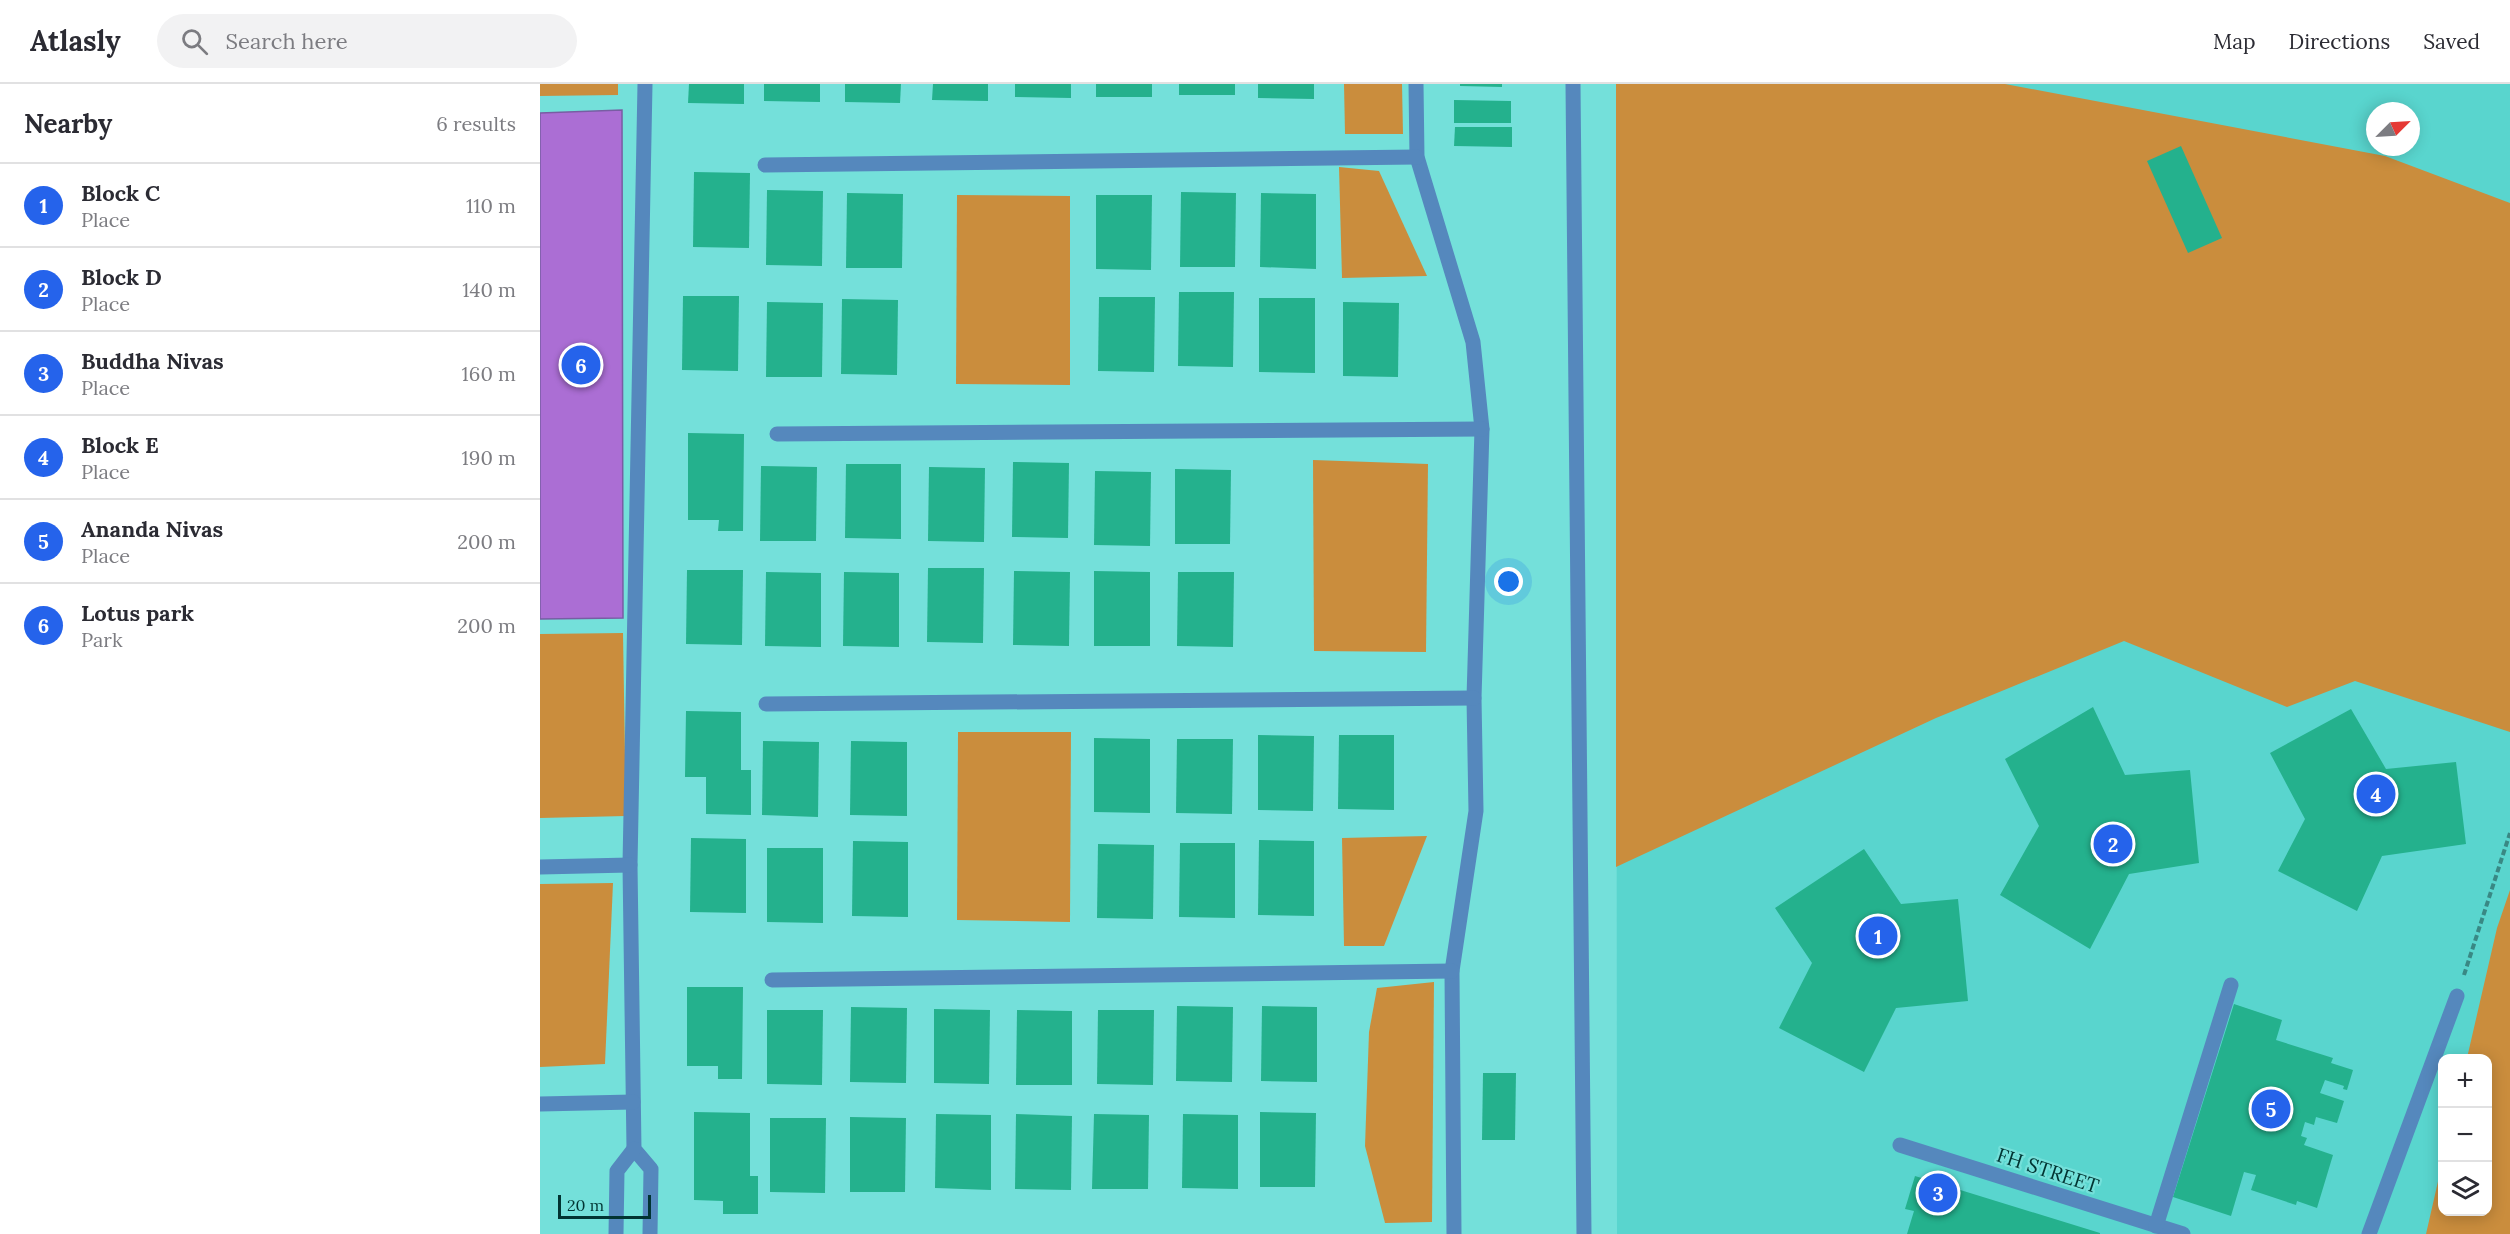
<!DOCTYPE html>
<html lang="en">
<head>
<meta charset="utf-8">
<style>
  :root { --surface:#fff; --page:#f2f2f3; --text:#2b2b33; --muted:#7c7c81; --line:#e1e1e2; --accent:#2563eb }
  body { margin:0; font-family:Lora,serif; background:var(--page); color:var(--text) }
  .controls { position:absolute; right:18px; bottom:18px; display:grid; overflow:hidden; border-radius:12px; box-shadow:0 3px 15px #0003 }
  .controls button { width:54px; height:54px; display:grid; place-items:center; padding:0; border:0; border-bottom:2px solid var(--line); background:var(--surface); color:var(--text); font:30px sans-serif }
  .compass { position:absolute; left:1826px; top:18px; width:54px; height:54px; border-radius:50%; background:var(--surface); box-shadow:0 3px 15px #0003; rotate:66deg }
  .scale { position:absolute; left:18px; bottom:15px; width:93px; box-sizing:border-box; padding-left:6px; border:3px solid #013432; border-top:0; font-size:16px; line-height:21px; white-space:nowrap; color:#013432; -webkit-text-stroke:4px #74e0da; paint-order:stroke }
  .you { position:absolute; left:969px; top:498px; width:21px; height:21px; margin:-15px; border:4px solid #fff; border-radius:50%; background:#1a73e8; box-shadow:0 0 0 9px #1a73e833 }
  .badge { display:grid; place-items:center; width:39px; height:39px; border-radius:50%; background:var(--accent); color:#fff; font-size:20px; font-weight:700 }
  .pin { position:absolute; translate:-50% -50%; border:3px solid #fff; box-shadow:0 2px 6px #0006 }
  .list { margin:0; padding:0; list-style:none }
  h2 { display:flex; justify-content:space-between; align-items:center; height:78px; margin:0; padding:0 24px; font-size:26px }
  h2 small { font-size:20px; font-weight:400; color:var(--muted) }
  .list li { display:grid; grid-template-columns:39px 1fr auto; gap:18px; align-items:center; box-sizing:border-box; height:84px; padding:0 24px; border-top:2px solid var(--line) }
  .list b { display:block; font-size:22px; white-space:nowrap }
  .list p { margin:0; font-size:20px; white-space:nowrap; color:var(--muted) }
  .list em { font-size:20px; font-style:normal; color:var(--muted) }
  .icon { flex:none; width:33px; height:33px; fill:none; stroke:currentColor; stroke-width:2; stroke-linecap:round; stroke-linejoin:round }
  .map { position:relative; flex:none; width:1970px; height:1150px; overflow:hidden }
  header { display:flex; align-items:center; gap:36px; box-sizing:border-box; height:84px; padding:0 30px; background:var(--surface); border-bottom:2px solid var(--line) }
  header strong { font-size:28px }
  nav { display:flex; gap:33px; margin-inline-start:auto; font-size:21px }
  .search { width:420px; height:54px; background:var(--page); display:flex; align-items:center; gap:15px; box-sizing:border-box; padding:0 21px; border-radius:33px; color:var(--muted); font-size:22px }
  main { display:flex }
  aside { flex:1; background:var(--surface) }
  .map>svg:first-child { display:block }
  .built { fill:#59d5ce; fill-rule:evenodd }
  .green { fill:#ca8d3d }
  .water { fill:#ab6ed4; stroke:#785da3; stroke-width:1.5 }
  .building { fill:#24b18d }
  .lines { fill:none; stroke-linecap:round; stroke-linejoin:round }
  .path { stroke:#398884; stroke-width:4; stroke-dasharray:6 3; stroke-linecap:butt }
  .minor { stroke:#5588bd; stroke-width:15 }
  .labels { text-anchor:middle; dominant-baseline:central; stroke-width:4.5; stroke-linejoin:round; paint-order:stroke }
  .street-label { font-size:20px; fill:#013432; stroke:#74e0da }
</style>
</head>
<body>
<header>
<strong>Atlasly</strong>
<div class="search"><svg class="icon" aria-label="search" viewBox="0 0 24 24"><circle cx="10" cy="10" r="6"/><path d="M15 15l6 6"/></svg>Search here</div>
<nav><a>Map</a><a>Directions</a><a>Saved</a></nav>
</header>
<main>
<aside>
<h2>Nearby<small>6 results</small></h2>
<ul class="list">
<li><span class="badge">1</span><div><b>Block C</b><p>Place</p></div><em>110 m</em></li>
<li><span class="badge">2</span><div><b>Block D</b><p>Place</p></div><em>140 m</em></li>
<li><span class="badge">3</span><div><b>Buddha Nivas</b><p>Place</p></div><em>160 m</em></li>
<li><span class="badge">4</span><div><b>Block E</b><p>Place</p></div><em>190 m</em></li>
<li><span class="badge">5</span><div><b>Ananda Nivas</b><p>Place</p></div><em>200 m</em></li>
<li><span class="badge">6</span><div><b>Lotus park</b><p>Park</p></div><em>200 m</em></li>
</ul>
</aside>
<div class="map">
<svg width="1970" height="1150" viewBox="0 0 1970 1150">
  <rect width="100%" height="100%" fill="#74e0da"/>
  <path class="built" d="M1076 0H1970V1150H1077ZM1835 27H1871V63H1835ZM1902 974H1948V1128H1902Z"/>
  <g class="green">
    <polygon points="0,0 78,0 78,11 0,12"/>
    <polygon points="804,0 862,0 863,50 805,50"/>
    <polygon points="1076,0 1465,0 1845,72 1970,119 1970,648 1815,597 1747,623 1584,557 1396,634 1076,783"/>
    <polygon points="799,83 839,87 887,192 802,194"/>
    <polygon points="417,111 530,112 530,301 416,300"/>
    <polygon points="773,376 888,380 886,568 774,567"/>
    <polygon points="83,549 86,732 0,734 0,550"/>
    <polygon points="418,648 531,648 530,838 417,836"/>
    <polygon points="887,752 844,862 804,862 802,754"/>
    <polygon points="73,799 65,980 0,983 0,800"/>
    <polygon points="1970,806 1970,1150 1886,1150 1902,1080 1902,1128 1948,1128 1948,974 1927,974 1957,844"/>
    <polygon points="894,898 892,1138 845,1139 825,1062 829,948 837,904"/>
  </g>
  <polygon class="water" points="82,26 83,534 0,535 0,29"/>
  <g class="building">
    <polygon points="149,0 204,0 204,20 148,19"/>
    <polygon points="224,0 280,0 280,18 224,17"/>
    <polygon points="305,0 361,0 360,19 305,18"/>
    <polygon points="393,0 448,0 448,17 392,16"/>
    <polygon points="475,0 531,0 531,14 475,13"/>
    <rect x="556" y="0" width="56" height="13"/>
    <rect x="639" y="0" width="56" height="11"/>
    <polygon points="718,0 774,0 774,15 718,14"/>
    <polygon points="920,0 962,0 962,3 920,2"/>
    <polygon points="914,16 971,17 971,39 914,39"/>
    <polygon points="915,43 972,43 972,63 914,62"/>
    <polygon points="1641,62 1682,154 1648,169 1607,77"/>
    <polygon points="154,88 210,89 209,164 153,163"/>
    <polygon points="227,106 283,107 282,182 226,181"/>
    <polygon points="641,108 696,109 695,183 640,183"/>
    <polygon points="307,109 363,110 362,184 306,184"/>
    <polygon points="721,109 776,110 776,185 720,183"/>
    <polygon points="556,111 612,111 611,186 556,185"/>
    <polygon points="639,208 694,208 693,283 638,282"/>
    <polygon points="143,212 199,212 198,287 142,286"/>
    <polygon points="559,213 615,213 614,288 558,287"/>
    <polygon points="719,214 775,214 775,289 719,288"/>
    <polygon points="302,215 358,216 357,291 301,290"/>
    <polygon points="227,218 283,219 282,293 226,293"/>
    <polygon points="803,218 859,219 858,293 803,292"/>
    <polygon points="148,349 204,350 203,447 178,447 179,436 148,436"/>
    <polygon points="473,378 529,379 528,454 472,453"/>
    <polygon points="306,380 361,380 361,455 305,454"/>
    <polygon points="221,382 277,383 276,457 220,457"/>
    <polygon points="389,383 445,384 444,458 388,457"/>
    <polygon points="635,385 691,386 690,460 635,460"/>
    <polygon points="555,387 611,388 610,462 554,461"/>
    <polygon points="388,484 444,484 443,559 387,558"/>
    <polygon points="147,486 203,486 202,561 146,560"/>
    <polygon points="474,487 530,488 529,562 473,561"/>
    <polygon points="554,487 610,488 610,562 554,562"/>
    <polygon points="226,488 281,489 281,563 225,562"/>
    <polygon points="304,488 359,489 359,563 303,562"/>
    <polygon points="638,488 694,488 693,563 637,562"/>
    <polygon points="1553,623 1585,691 1650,686 1659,779 1589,790 1550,865 1460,811 1499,742 1465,675"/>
    <polygon points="1811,625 1846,685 1916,678 1926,760 1842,772 1817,827 1738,787 1765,735 1730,669"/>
    <polygon points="146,627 201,628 201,686 211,686 211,731 166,730 166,693 145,693"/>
    <polygon points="718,651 774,652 773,727 718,726"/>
    <polygon points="799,651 854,651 854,726 798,725"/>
    <polygon points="554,654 610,655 610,729 554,728"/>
    <polygon points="637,655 693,655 692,730 636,729"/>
    <polygon points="223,657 279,658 278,733 222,731"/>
    <polygon points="311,657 367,658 367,732 310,731"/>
    <polygon points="151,754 206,755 206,829 150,828"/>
    <polygon points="719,756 774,757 774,832 718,831"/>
    <polygon points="313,757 368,758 368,833 312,832"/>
    <polygon points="640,759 695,759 695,834 639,833"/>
    <polygon points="558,760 614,761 613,835 557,834"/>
    <polygon points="227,764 283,764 283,839 227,838"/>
    <polygon points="1324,765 1361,820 1418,815 1428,917 1356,924 1324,988 1239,944 1272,879 1235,824"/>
    <polygon points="147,903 203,903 202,995 178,995 178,982 147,982"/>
    <polygon points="1694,920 1742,936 1736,956 1793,974 1791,979 1813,986 1807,1006 1803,1005 1804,1002 1785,996 1780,1009 1804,1017 1797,1039 1776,1033 1774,1041 1765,1038 1761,1052 1767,1054 1764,1061 1793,1071 1777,1124 1757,1117 1756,1121 1711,1106 1716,1091 1704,1088 1691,1132 1633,1113"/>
    <polygon points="637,922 693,923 692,998 636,997"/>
    <polygon points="722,922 777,923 777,998 721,997"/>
    <polygon points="311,923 367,924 366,999 310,998"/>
    <polygon points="394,925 450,926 449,1000 394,999"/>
    <polygon points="227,926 283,926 282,1001 227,1000"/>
    <polygon points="477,926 532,927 532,1001 476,1001"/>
    <polygon points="558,926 614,926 613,1001 557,1000"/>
    <polygon points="943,989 976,989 975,1056 942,1056"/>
    <polygon points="154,1028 210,1029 210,1092 218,1092 218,1130 183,1130 183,1117 154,1116"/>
    <polygon points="720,1028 776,1029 775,1103 720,1103"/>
    <polygon points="396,1030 451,1031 451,1106 395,1104"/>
    <polygon points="476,1030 532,1032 531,1106 475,1105"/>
    <polygon points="554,1030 609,1031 608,1105 552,1105"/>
    <polygon points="643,1030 698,1031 698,1105 642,1104"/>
    <polygon points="310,1033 366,1034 365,1108 310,1108"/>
    <polygon points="230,1034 286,1034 285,1109 230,1108"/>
    <polygon points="1375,1092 1560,1149 1560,1150 1367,1150 1374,1127 1365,1125"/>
  </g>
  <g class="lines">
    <polyline class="path" points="1924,891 1970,749"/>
    <g class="minor">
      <polyline points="105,0 90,781 94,1065 111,1085 110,1150"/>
      <polyline points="876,0 877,73 933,258 942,345 934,614 936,727 912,887 914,1150"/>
      <polyline points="1033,0 1044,1150"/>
      <polyline points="225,81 877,73"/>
      <polyline points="237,350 942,345"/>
      <polyline points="226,620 934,614"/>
      <polyline points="0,783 90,781"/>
      <polyline points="232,896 912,887"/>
      <polyline points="0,1020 93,1018"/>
      <polyline points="1360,1061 1643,1150"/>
      <polyline points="1616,1142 1691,901"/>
      <polyline points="76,1150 77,1087 94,1065"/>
      <polyline points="1829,1150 1917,912"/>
    </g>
  </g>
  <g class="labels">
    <g class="street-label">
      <text transform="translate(1508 1086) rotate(18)">FH STREET</text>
    </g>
  </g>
</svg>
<div class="controls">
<button>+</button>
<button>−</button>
<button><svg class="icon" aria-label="layers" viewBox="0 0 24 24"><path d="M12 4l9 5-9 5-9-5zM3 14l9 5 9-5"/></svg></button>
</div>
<svg class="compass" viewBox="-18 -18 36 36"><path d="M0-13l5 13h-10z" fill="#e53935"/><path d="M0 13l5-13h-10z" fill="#7c7c81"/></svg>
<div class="scale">20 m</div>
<div class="you"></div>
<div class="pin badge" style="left:1338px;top:852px">1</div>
<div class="pin badge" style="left:1573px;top:760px">2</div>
<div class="pin badge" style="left:1398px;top:1109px">3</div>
<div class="pin badge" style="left:1836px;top:710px">4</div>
<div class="pin badge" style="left:1731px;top:1025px">5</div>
<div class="pin badge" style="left:41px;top:281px">6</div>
</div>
</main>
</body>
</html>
